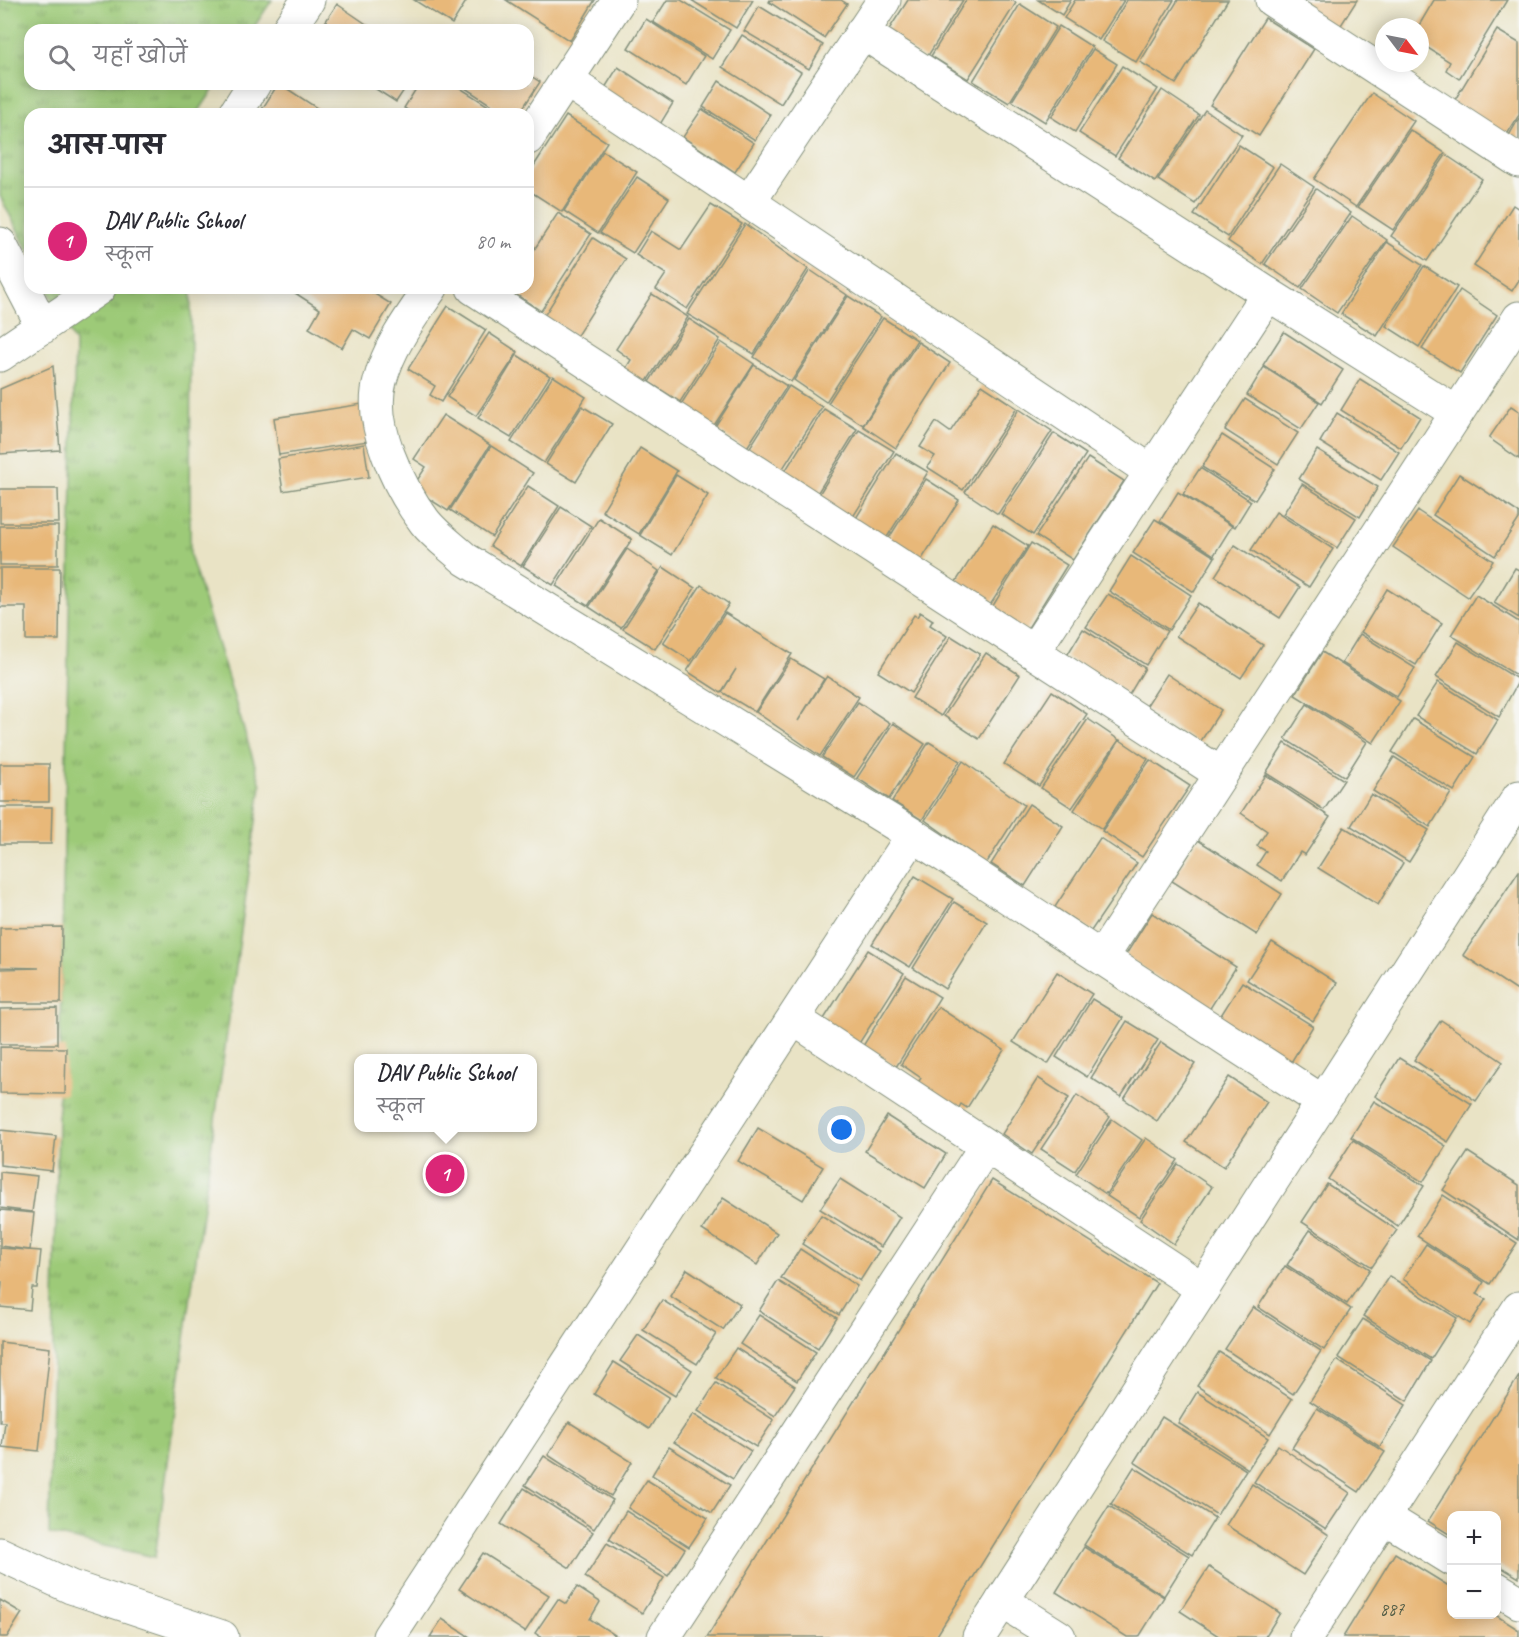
<!DOCTYPE html>
<html lang="hi">
<head>
<meta charset="utf-8">
<style>
  :root { --surface:#fff; --page:#f2f2f3; --text:#2b2b33; --muted:#7c7c81; --line:#e1e1e2; --accent:#db2777 }
  body { margin:0; font-family:Caveat,"Playpen Sans Deva",sans-serif; background:var(--page); color:var(--text) }
  .controls { position:absolute; right:18px; bottom:18px; display:grid; overflow:hidden; border-radius:12px; box-shadow:0 3px 15px #0003 }
  .controls button { width:54px; height:54px; display:grid; place-items:center; padding:0; border:0; border-bottom:2px solid var(--line); background:var(--surface); color:var(--text); font:30px sans-serif }
  .compass { position:absolute; left:1375px; top:18px; width:54px; height:54px; border-radius:50%; background:var(--surface); box-shadow:0 3px 15px #0003; rotate:122deg }
  .you { position:absolute; left:842px; top:1130px; width:21px; height:21px; margin:-15px; border:4px solid #fff; border-radius:50%; background:#1a73e8; box-shadow:0 0 0 9px #1a73e833 }
  .badge { display:grid; place-items:center; width:39px; height:39px; border-radius:50%; background:var(--accent); color:#fff; font-size:20px; font-weight:700 }
  .pin { position:absolute; translate:-50% -50%; border:3px solid #fff; box-shadow:0 2px 6px #0006 }
  .popup { position:absolute; left:354px; top:1054px; width:183px; height:78px; box-sizing:border-box; display:grid; place-content:center; border-radius:12px; background:var(--surface); filter:drop-shadow(0 2px 4px #0005); font-size:20px; white-space:nowrap; color:var(--muted) }
  .popup b { font-size:22px; color:var(--text) }
  .popup::after { content:''; position:absolute; left:50%; top:100%; margin-left:-12px; border:12px solid transparent; border-top-color:var(--surface) }
  .list { margin:0; padding:0; list-style:none }
  h2 { display:flex; justify-content:space-between; align-items:center; height:78px; margin:0; padding:0 24px; font-size:26px }
  h2 small { font-size:20px; font-weight:400; color:var(--muted) }
  .list li { display:grid; grid-template-columns:39px 1fr auto; gap:18px; align-items:center; box-sizing:border-box; height:108px; padding:0 24px; border-top:2px solid var(--line) }
  .list b { display:block; font-size:22px; white-space:nowrap }
  .list p { margin:0; font-size:20px; white-space:nowrap; color:var(--muted) }
  .list em { font-size:20px; font-style:normal; color:var(--muted) }
  .icon { flex:none; width:33px; height:33px; fill:none; stroke:currentColor; stroke-width:2; stroke-linecap:round; stroke-linejoin:round }
  .map { position:relative; flex:none; width:1519px; height:1637px; overflow:hidden }
  .search { position:absolute; background:var(--surface); box-shadow:0 3px 15px #0003; left:24px; top:24px; width:510px; height:66px; display:flex; align-items:center; gap:15px; box-sizing:border-box; padding:0 21px; border-radius:18px; color:var(--muted); font-size:22px }
  .panel { position:absolute; background:var(--surface); box-shadow:0 3px 15px #0003; left:24px; top:108px; width:510px; height:186px; border-radius:18px }
  .map>svg:first-child { display:block }
  .grass { fill:url(#grass-tufts); stroke:#5e8456; stroke-width:1.5 }
  .building { fill:#e8b879 }
  .lines { fill:none; stroke-linecap:round; stroke-linejoin:round }
  .minor-casing { stroke:#84907c; stroke-width:35 }
  .minor { stroke:#fff; stroke-width:33 }
  .labels { text-anchor:middle; dominant-baseline:central; stroke-width:4.5; stroke-linejoin:round; paint-order:stroke }
  .number-label { font-size:18px; fill:#515c45 }
</style>
</head>
<body>
<div class="map">
<svg width="1519" height="1637" viewBox="0 0 1519 1637">
  <defs>
    <pattern id="grass-tufts" width="24" height="20" patternUnits="userSpaceOnUse" patternTransform="scale(1.5)"><rect width="24" height="20" fill="#9dca78"/><path d="M3 7l-1-3M5 7V3M7 7l1-3M15 17l-1-3M17 17v-4M19 17l1-3" fill="none" stroke="#7fa563"/></pattern>
  </defs>
  <rect width="100%" height="100%" fill="#f6f6f2"/>
  <filter id="ink" filterUnits="userSpaceOnUse"><feTurbulence type="fractalNoise" baseFrequency=".0167" numOctaves="2"/><feDisplacementMap in="SourceGraphic" scale="12" xChannelSelector="R" yChannelSelector="G"/><feConvolveMatrix kernelMatrix="1 2 1 2 8 2 1 2 1" color-interpolation-filters="sRGB"/></filter>
  <filter id="wash" filterUnits="userSpaceOnUse"><feTurbulence type="fractalNoise" baseFrequency=".008" numOctaves="4" result="noise"/><feDisplacementMap in="SourceGraphic" scale="24" xChannelSelector="R" yChannelSelector="G"/><feGaussianBlur stdDeviation="1.35" result="paint"/><feColorMatrix in="noise" values="0 0 0 0 0 0 0 0 0 0 0 0 0 0 0 0 0 1.4 0 .05"/><feComposite in="paint" operator="in"/></filter>
  <g filter="url(#wash)">
    <rect width="100%" height="100%" fill="#e9e3c5"/>
    <g class="grass">
      <polygon points="0,0 272,0 252,30 30,30 30,84 217,84 197,114 30,114 30,254 0,196"/>
      <polygon points="47,288 191,288 190,555 261,785 155,1557 49,1534 75,343"/>
    </g>
    <g id="blocks">
      <g class="building">
        <polygon points="414,0 467,0 452,24"/>
        <polygon points="506,0 595,0 570,41"/>
        <polygon points="667,0 681,0 730,30 712,59 653,22"/>
        <polygon points="691,0 753,0 736,28"/>
        <polygon points="770,0 841,0 847,4 824,38 769,2"/>
        <polygon points="908,0 963,0 926,59 886,34"/>
        <polygon points="966,0 1012,0 1016,3 968,79 931,56"/>
        <polygon points="1038,0 1071,0 1062,15"/>
        <polygon points="1075,0 1124,0 1099,40 1064,18"/>
        <polygon points="1127,0 1174,0 1136,62 1102,41"/>
        <polygon points="1178,0 1228,0 1176,84 1140,62"/>
        <polygon points="1284,0 1357,0 1336,33"/>
        <polygon points="1434,0 1507,0 1459,79 1446,70 1450,62 1420,43 1420,27 1418,27"/>
        <polygon points="337,4 375,30 320,30"/>
        <polygon points="1020,4 1056,27 1009,103 973,81"/>
        <polygon points="759,6 823,45 809,69 744,31"/>
        <polygon points="1265,18 1314,49 1259,136 1210,105"/>
        <polygon points="646,19 704,56 686,85 628,48"/>
        <polygon points="1059,26 1092,47 1045,122 1012,101"/>
        <polygon points="1497,30 1519,43 1519,115 1506,136 1453,103"/>
        <polygon points="742,35 801,72 781,104 722,67"/>
        <polygon points="1093,49 1117,64 1075,132 1051,117"/>
        <polygon points="1122,66 1158,89 1115,156 1079,133"/>
        <polygon points="618,67 673,103 659,126 603,91"/>
        <polygon points="528,74 540,82 519,114 505,114 459,84 528,84"/>
        <polygon points="719,81 771,115 755,140 703,107"/>
        <polygon points="278,84 280,84 326,114 259,114"/>
        <polygon points="368,84 408,84 396,102"/>
        <polygon points="419,84 454,84 501,114 414,114 404,108"/>
        <polygon points="1162,90 1199,115 1155,182 1118,158"/>
        <polygon points="1372,93 1414,121 1356,207 1314,179"/>
        <polygon points="702,109 754,143 735,172 683,137"/>
        <polygon points="1205,110 1242,135 1195,204 1158,180"/>
        <polygon points="566,116 607,142 562,212 528,190 528,175"/>
        <polygon points="1519,118 1519,144 1508,137"/>
        <polygon points="1410,130 1445,153 1393,230 1358,207"/>
        <polygon points="1239,145 1273,167 1228,237 1194,215"/>
        <polygon points="603,151 637,172 598,233 564,211"/>
        <polygon points="1446,155 1482,179 1427,261 1391,236"/>
        <polygon points="1280,164 1314,187 1262,264 1228,241"/>
        <polygon points="637,177 669,198 633,253 600,233"/>
        <polygon points="1316,189 1351,213 1300,288 1265,264"/>
        <polygon points="711,205 742,224 687,309 656,289 666,274 636,255 651,231 681,250"/>
        <polygon points="1513,205 1519,209 1519,280 1512,291 1474,266"/>
        <polygon points="558,213 591,234 541,311 508,289 528,288 528,259"/>
        <polygon points="1352,216 1387,240 1337,313 1302,289"/>
        <polygon points="745,224 808,269 754,354 687,314"/>
        <polygon points="593,238 626,259 576,337 544,316"/>
        <polygon points="1387,242 1422,265 1377,336 1341,314"/>
        <polygon points="1424,266 1457,287 1419,347 1386,326"/>
        <polygon points="810,270 847,295 791,382 754,357"/>
        <polygon points="294,288 365,288 391,304 370,339 353,329 342,348 309,328 320,309 292,291"/>
        <polygon points="1460,290 1497,315 1460,373 1422,349"/>
        <polygon points="652,294 688,317 644,386 623,373 631,360 616,349"/>
        <polygon points="848,296 881,317 826,402 794,380"/>
        <polygon points="448,306 486,330 441,402 430,395 435,386 408,369"/>
        <polygon points="883,318 917,340 863,425 828,403"/>
        <polygon points="689,319 720,339 680,402 649,382"/>
        <polygon points="1284,332 1343,370 1322,403 1263,365"/>
        <polygon points="489,333 518,352 476,416 447,397"/>
        <polygon points="721,342 754,364 711,430 678,409"/>
        <polygon points="918,342 950,363 896,448 863,426"/>
        <polygon points="517,355 550,376 511,438 478,418"/>
        <polygon points="754,365 787,386 746,449 714,428"/>
        <polygon points="53,366 60,450 0,454 0,389"/>
        <polygon points="1264,367 1319,402 1301,429 1247,395"/>
        <polygon points="553,376 586,397 544,463 511,442"/>
        <polygon points="1360,379 1420,417 1401,448 1341,410"/>
        <polygon points="982,385 1017,408 963,490 927,467 935,456 920,447 936,422 950,432"/>
        <polygon points="789,386 822,407 780,473 747,452"/>
        <polygon points="1245,399 1298,433 1278,464 1225,430"/>
        <polygon points="362,404 368,441 279,455 274,418"/>
        <polygon points="582,406 612,424 576,482 546,464"/>
        <polygon points="1511,406 1519,411 1519,459 1489,438"/>
        <polygon points="824,409 857,429 815,497 782,476"/>
        <polygon points="1019,409 1052,431 998,514 965,492"/>
        <polygon points="1337,413 1399,452 1381,480 1320,442"/>
        <polygon points="443,415 490,445 448,511 412,488 426,467 414,459"/>
        <polygon points="859,430 894,451 851,520 816,499"/>
        <polygon points="1054,433 1086,454 1033,535 1001,514"/>
        <polygon points="1222,435 1275,469 1255,500 1202,467"/>
        <polygon points="364,444 369,477 283,491 278,459"/>
        <polygon points="491,446 533,473 492,537 450,510"/>
        <polygon points="640,448 677,471 639,534 602,511"/>
        <polygon points="1317,450 1378,487 1360,517 1299,479"/>
        <polygon points="896,453 928,472 884,542 853,523"/>
        <polygon points="1088,458 1124,481 1073,560 1036,536"/>
        <polygon points="1200,468 1251,501 1235,527 1183,494"/>
        <polygon points="1459,474 1519,513 1519,519 1495,556 1433,515"/>
        <polygon points="676,475 708,495 672,555 640,535"/>
        <polygon points="926,479 959,500 917,567 884,546"/>
        <polygon points="1302,484 1356,518 1337,548 1283,514"/>
        <polygon points="528,486 559,506 521,566 490,546"/>
        <polygon points="0,489 58,489 59,523 0,523"/>
        <polygon points="1178,492 1232,526 1214,555 1160,521"/>
        <polygon points="561,507 591,526 553,585 523,566"/>
        <polygon points="1418,511 1493,561 1468,597 1393,547"/>
        <polygon points="1276,512 1333,549 1309,587 1251,550"/>
        <polygon points="599,518 632,539 588,606 556,586"/>
        <polygon points="1155,519 1215,557 1194,592 1133,553"/>
        <polygon points="993,524 1028,546 987,610 952,588"/>
        <rect x="0" y="526" width="58" height="39"/>
        <polygon points="1031,543 1067,565 1023,636 988,614"/>
        <polygon points="1235,545 1300,587 1280,618 1215,576"/>
        <polygon points="627,549 659,571 621,628 589,607"/>
        <polygon points="1131,556 1191,595 1169,630 1109,591"/>
        <polygon points="663,567 695,588 655,649 623,629"/>
        <polygon points="0,568 60,568 59,640 26,640 26,607 0,607"/>
        <polygon points="1515,568 1519,570 1519,618 1494,603"/>
        <polygon points="701,585 729,604 691,661 663,643"/>
        <polygon points="1387,589 1442,623 1416,665 1361,632"/>
        <polygon points="1108,594 1167,631 1146,665 1086,627"/>
        <polygon points="1476,595 1519,622 1519,677 1451,635"/>
        <polygon points="1198,603 1263,645 1241,678 1176,636"/>
        <polygon points="920,612 933,620 930,625 947,636 911,693 878,672 914,615 917,617"/>
        <polygon points="725,613 792,654 755,712 722,692 736,669 721,693 687,671"/>
        <polygon points="1083,629 1145,668 1129,695 1066,657"/>
        <polygon points="1360,634 1415,668 1397,697 1342,663"/>
        <polygon points="951,636 980,654 941,716 912,698"/>
        <polygon points="1458,642 1519,680 1499,717 1436,677"/>
        <polygon points="1322,652 1400,701 1373,743 1295,695"/>
        <polygon points="986,653 1020,675 979,739 944,716"/>
        <polygon points="791,659 824,679 798,721 827,676 859,697 820,756 756,712"/>
        <polygon points="1167,674 1221,710 1199,744 1145,708"/>
        <polygon points="1438,682 1498,720 1477,754 1416,716"/>
        <polygon points="1052,691 1087,714 1039,786 1004,764"/>
        <polygon points="858,702 890,723 854,777 822,757"/>
        <polygon points="1307,704 1367,742 1345,777 1285,739"/>
        <polygon points="1088,719 1119,740 1072,808 1041,788"/>
        <polygon points="1413,719 1475,757 1454,791 1392,752"/>
        <polygon points="893,723 925,744 889,799 857,778"/>
        <polygon points="1120,740 1148,759 1102,829 1074,810"/>
        <polygon points="929,742 960,761 922,820 892,801"/>
        <polygon points="1285,743 1344,780 1324,810 1266,773"/>
        <polygon points="1394,757 1451,793 1430,827 1373,791"/>
        <polygon points="1150,760 1190,786 1142,857 1102,831"/>
        <polygon points="963,761 1024,805 986,864 925,820"/>
        <rect x="0" y="764" width="49" height="38"/>
        <polygon points="1266,775 1330,817 1305,855 1300,852 1282,881 1257,865 1266,851 1257,846 1267,831 1241,813"/>
        <polygon points="1371,794 1429,830 1409,862 1351,826"/>
        <polygon points="1029,804 1063,826 1025,886 991,864"/>
        <polygon points="0,807 52,807 51,844 0,844"/>
        <polygon points="1344,827 1403,863 1378,905 1318,868"/>
        <polygon points="1100,838 1137,863 1091,931 1055,907"/>
        <polygon points="1198,840 1282,894 1257,935 1172,881"/>
        <polygon points="1519,871 1519,992 1463,955"/>
        <polygon points="915,876 953,899 910,967 872,944"/>
        <polygon points="954,902 987,922 945,989 913,968"/>
        <polygon points="1152,913 1236,967 1209,1010 1125,956"/>
        <polygon points="62,927 61,1003 0,1003 0,969 39,968 0,967 0,928"/>
        <polygon points="1272,942 1337,983 1313,1021 1247,980"/>
        <polygon points="868,950 904,973 858,1045 822,1022"/>
        <polygon points="1057,972 1092,994 1048,1064 1013,1042"/>
        <polygon points="906,976 940,997 896,1067 863,1046"/>
        <polygon points="1242,982 1313,1026 1290,1064 1218,1020"/>
        <polygon points="1092,999 1123,1018 1087,1077 1056,1057"/>
        <polygon points="938,1007 1004,1050 967,1108 961,1104 955,1115 914,1089 921,1078 901,1064"/>
        <polygon points="57,1008 57,1044 0,1044 0,1009"/>
        <polygon points="1441,1020 1503,1062 1476,1101 1414,1060"/>
        <polygon points="1127,1021 1158,1040 1121,1097 1091,1078"/>
        <polygon points="1161,1042 1195,1064 1157,1121 1124,1099"/>
        <polygon points="0,1047 66,1048 65,1094 0,1093"/>
        <polygon points="1399,1058 1472,1104 1448,1142 1375,1096"/>
        <polygon points="1229,1077 1267,1102 1224,1167 1186,1142"/>
        <polygon points="1038,1078 1069,1098 1032,1154 1002,1134"/>
        <polygon points="1077,1095 1110,1117 1075,1171 1041,1149"/>
        <polygon points="1374,1101 1446,1146 1423,1182 1351,1137"/>
        <polygon points="887,1116 946,1154 925,1188 865,1151"/>
        <polygon points="1112,1119 1142,1140 1106,1194 1076,1174"/>
        <polygon points="758,1128 823,1167 803,1200 738,1161"/>
        <polygon points="0,1130 56,1136 52,1171 0,1165"/>
        <polygon points="1146,1138 1178,1160 1139,1217 1107,1196"/>
        <polygon points="1353,1140 1424,1186 1398,1226 1328,1179"/>
        <polygon points="1468,1152 1519,1185 1519,1240 1443,1190"/>
        <polygon points="1178,1164 1212,1187 1174,1244 1140,1220"/>
        <polygon points="0,1172 37,1176 32,1212 0,1208"/>
        <polygon points="840,1179 900,1217 881,1247 820,1209"/>
        <polygon points="992,1180 1157,1283 936,1637 707,1637"/>
        <polygon points="1327,1184 1397,1230 1372,1267 1302,1222"/>
        <polygon points="1443,1195 1517,1243 1490,1284 1417,1236"/>
        <polygon points="723,1198 777,1233 757,1265 702,1230"/>
        <polygon points="0,1210 34,1213 30,1250 0,1246"/>
        <polygon points="821,1215 879,1251 860,1281 802,1244"/>
        <polygon points="1310,1230 1370,1269 1347,1304 1287,1265"/>
        <polygon points="1426,1244 1484,1282 1477,1294 1486,1299 1470,1324 1403,1279"/>
        <polygon points="0,1248 41,1251 37,1288 32,1288 30,1310 0,1307 2,1282 0,1282"/>
        <polygon points="800,1249 857,1286 839,1315 781,1278"/>
        <polygon points="1285,1266 1351,1309 1324,1350 1258,1307"/>
        <polygon points="687,1269 740,1304 723,1330 670,1296"/>
        <polygon points="1389,1276 1457,1318 1431,1359 1363,1316"/>
        <polygon points="778,1281 837,1318 818,1348 759,1311"/>
        <polygon points="662,1300 716,1334 697,1364 643,1330"/>
        <polygon points="1253,1307 1321,1351 1293,1394 1225,1349"/>
        <polygon points="759,1315 816,1352 797,1381 740,1344"/>
        <polygon points="1363,1319 1431,1361 1407,1401 1338,1357"/>
        <polygon points="638,1335 692,1370 675,1396 620,1361"/>
        <polygon points="0,1342 50,1348 39,1451 2,1447 5,1422 0,1422"/>
        <polygon points="736,1348 795,1386 775,1416 716,1378"/>
        <polygon points="1219,1352 1292,1399 1270,1434 1197,1386"/>
        <polygon points="1337,1360 1406,1405 1380,1447 1310,1401"/>
        <polygon points="614,1362 669,1397 649,1429 594,1394"/>
        <polygon points="1519,1376 1519,1578 1496,1564 1496,1516 1452,1516 1452,1536 1428,1521"/>
        <polygon points="716,1383 774,1420 756,1447 698,1411"/>
        <polygon points="1197,1392 1268,1438 1248,1469 1178,1423"/>
        <polygon points="1317,1408 1385,1452 1359,1492 1292,1448"/>
        <polygon points="693,1414 751,1451 733,1479 674,1442"/>
        <polygon points="1162,1417 1246,1470 1217,1515 1134,1462"/>
        <polygon points="569,1422 632,1462 611,1496 548,1455"/>
        <polygon points="1278,1445 1350,1493 1326,1529 1254,1482"/>
        <polygon points="669,1447 730,1485 712,1513 652,1475"/>
        <polygon points="544,1456 613,1500 594,1529 525,1485"/>
        <polygon points="1134,1467 1215,1518 1192,1555 1111,1504"/>
        <polygon points="647,1480 708,1518 689,1547 628,1508"/>
        <polygon points="1252,1484 1329,1535 1303,1575 1226,1525"/>
        <polygon points="524,1488 593,1532 570,1568 501,1524"/>
        <polygon points="1109,1506 1189,1556 1164,1596 1084,1545"/>
        <polygon points="626,1511 685,1549 668,1576 609,1539"/>
        <polygon points="607,1543 664,1578 642,1613 585,1577"/>
        <polygon points="1084,1547 1164,1597 1139,1637 1127,1637 1056,1592"/>
        <polygon points="483,1553 549,1595 525,1632 459,1589"/>
        <polygon points="1395,1553 1452,1588 1452,1614 1494,1614 1519,1630 1519,1637 1343,1637"/>
        <polygon points="1209,1567 1280,1613 1265,1637 1220,1637 1180,1611"/>
        <polygon points="577,1587 600,1602 590,1619 618,1637 541,1637 535,1633 558,1599 566,1604"/>
        <polygon points="0,1600 22,1613 7,1637 0,1637"/>
        <polygon points="442,1619 470,1637 430,1637"/>
      </g>
    </g>
  </g>
  <g filter="url(#ink)">
    <use href="#blocks" fill-opacity="0" stroke="#84907c" stroke-width="1.5"/>
    <g class="lines">
      <g class="minor-casing">
        <g id="minor">
          <polyline points="1272,0 1519,161"/>
          <polyline points="288,30 308,0"/>
          <polyline points="862,32 1268,294 1457,413"/>
          <polyline points="566,80 1152,472"/>
          <polyline points="235,114 254,84"/>
          <polyline points="528,138 619,0"/>
          <polyline points="749,202 884,0"/>
          <polyline points="0,244 43,327"/>
          <path d="M431 288C411 317 389 346 380 381 368 424 399 488 425 522 436 536 452 547 465 559L913 835 1323 1102"/>
          <polyline points="473,288 1221,774"/>
          <polyline points="0,355 99,288"/>
          <polyline points="1033,652 1268,294"/>
          <polyline points="1102,957 1519,318"/>
          <polyline points="794,1019 1203,1289"/>
          <polyline points="1384,1517 1452,1559"/>
          <polyline points="0,1554 71,1587 222,1637"/>
          <polyline points="1496,1588 1519,1602"/>
          <polyline points="1002,1601 1059,1637"/>
          <polyline points="389,1637 913,835"/>
          <polyline points="664,1637 986,1146"/>
          <polyline points="979,1637 1519,797"/>
          <polyline points="1306,1637 1519,1308"/>
        </g>
      </g>
      <use href="#minor" class="minor"/>
    </g>
  </g>
  <g class="labels">
    <g class="number-label">
      <text x="1392" y="1609">887</text>
    </g>
  </g>
</svg>
<div class="controls">
<button>+</button>
<button>−</button>
</div>
<svg class="compass" viewBox="-18 -18 36 36"><path d="M0-13l5 13h-10z" fill="#e53935"/><path d="M0 13l5-13h-10z" fill="#7c7c81"/></svg>
<div class="you"></div>
<div class="pin badge" style="left:445px;top:1174px">1</div>
<div class="popup"><b>DAV Public School</b>स्कूल</div>
<div class="search"><svg class="icon" aria-label="search" viewBox="0 0 24 24"><circle cx="10" cy="10" r="6"/><path d="M15 15l6 6"/></svg>यहाँ खोजें</div>
<section class="panel">
<h2>आस-पास<small></small></h2>
<ul class="list">
<li><span class="badge">1</span><div><b>DAV Public School</b><p>स्कूल</p></div><em>80 m</em></li>
</ul>
</section>
</div>
</body>
</html>
